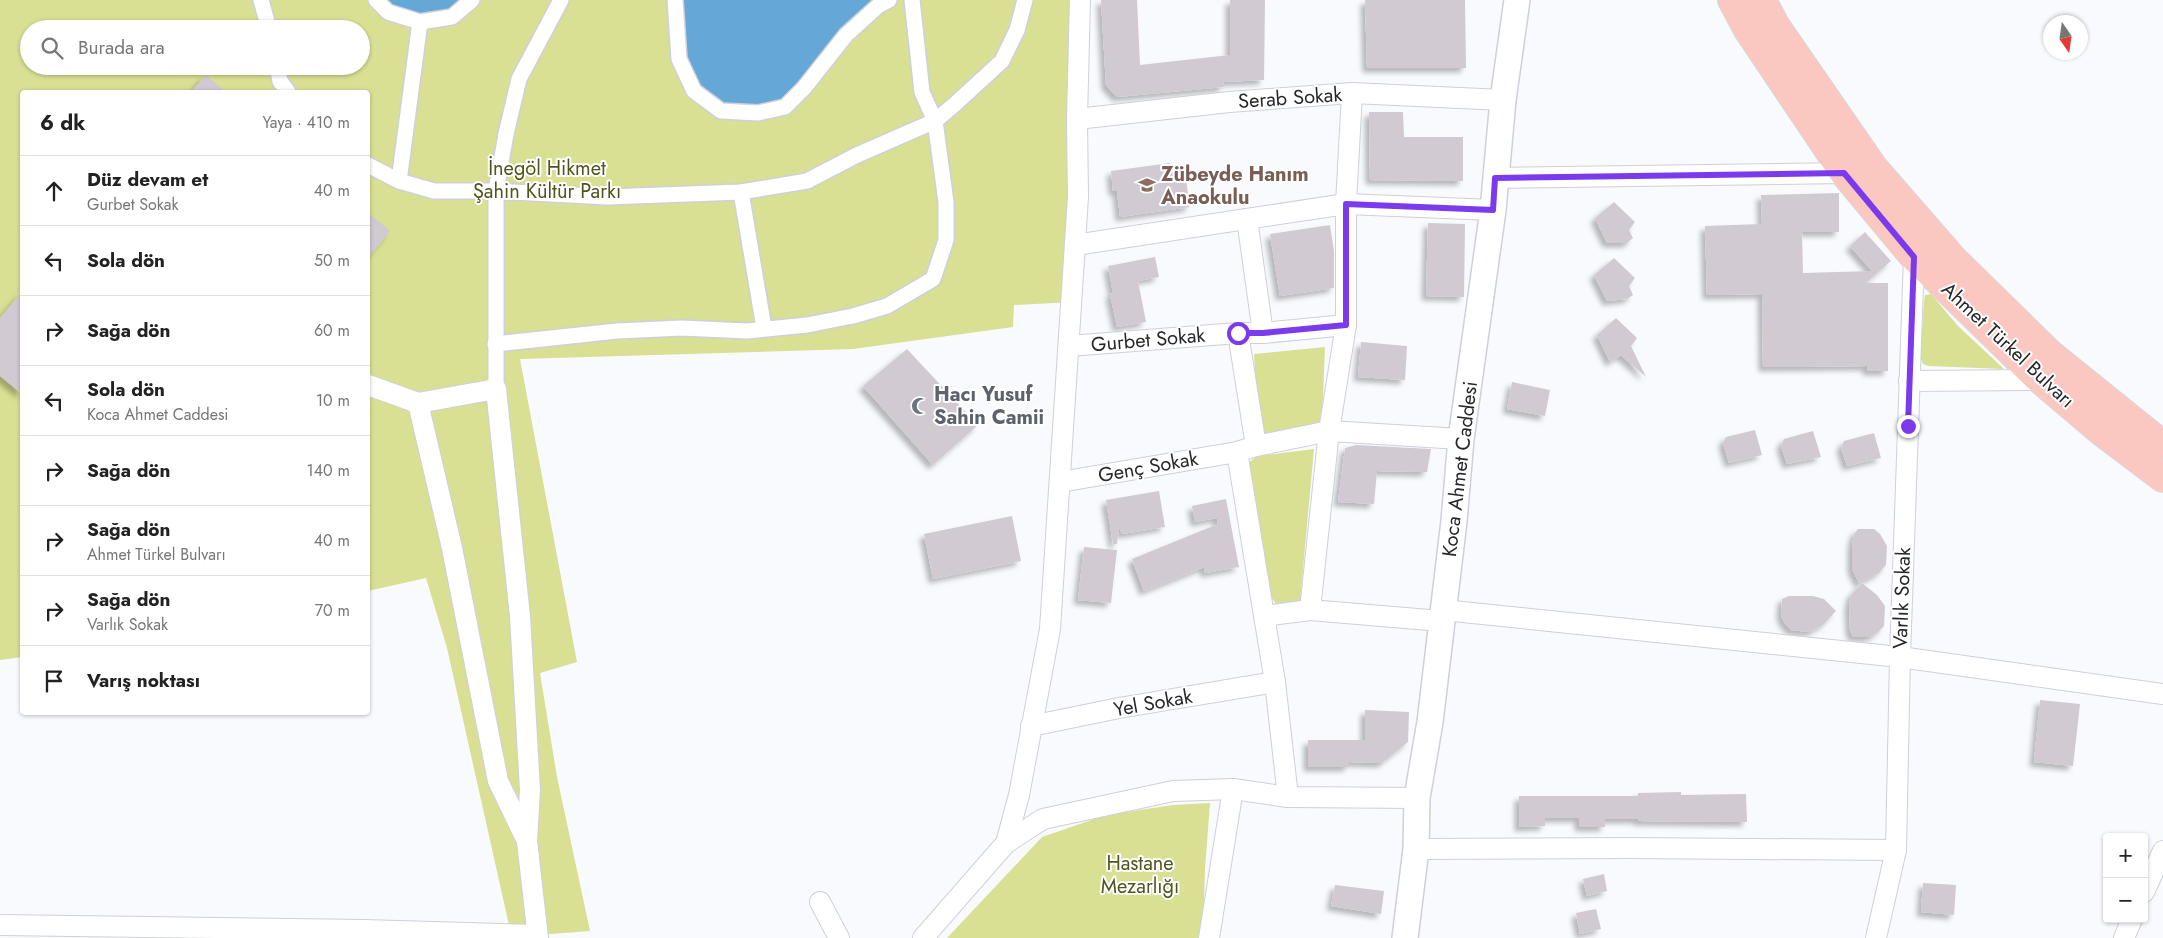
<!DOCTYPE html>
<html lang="tr">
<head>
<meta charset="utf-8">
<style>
  :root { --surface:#fff; --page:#f6f6f6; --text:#222; --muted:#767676; --line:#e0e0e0 }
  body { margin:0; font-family:Jost,sans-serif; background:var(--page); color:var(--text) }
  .controls { position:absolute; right:15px; bottom:15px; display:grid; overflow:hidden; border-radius:5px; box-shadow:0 1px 4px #0004 }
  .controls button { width:45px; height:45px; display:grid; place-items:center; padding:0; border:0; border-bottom:1px solid var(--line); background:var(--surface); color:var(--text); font:25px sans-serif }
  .compass { position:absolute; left:2043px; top:15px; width:45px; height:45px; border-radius:50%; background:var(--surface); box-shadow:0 1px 4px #0004; rotate:167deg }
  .stop { position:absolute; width:15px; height:15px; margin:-11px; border:4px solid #7c3aed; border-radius:50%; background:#fff }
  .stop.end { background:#7c3aed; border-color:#fff; box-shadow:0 1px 5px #0008 }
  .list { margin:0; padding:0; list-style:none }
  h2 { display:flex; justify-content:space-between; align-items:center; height:65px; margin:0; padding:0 20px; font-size:21px }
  h2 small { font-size:16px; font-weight:400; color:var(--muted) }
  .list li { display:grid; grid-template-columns:32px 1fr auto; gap:15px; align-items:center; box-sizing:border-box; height:70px; padding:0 20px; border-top:1px solid var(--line) }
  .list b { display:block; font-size:19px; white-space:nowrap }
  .list p { margin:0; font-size:16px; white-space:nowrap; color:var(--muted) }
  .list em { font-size:16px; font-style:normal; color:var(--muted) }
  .icon { flex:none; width:28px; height:28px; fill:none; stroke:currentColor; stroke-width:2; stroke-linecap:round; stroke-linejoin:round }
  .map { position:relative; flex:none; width:2163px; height:938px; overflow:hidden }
  .search { position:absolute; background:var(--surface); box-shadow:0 1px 4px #0004; left:20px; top:20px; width:350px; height:55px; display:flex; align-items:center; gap:12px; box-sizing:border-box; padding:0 18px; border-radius:28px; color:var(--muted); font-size:19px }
  .panel { position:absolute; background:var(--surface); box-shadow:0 1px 4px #0004; left:20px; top:90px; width:350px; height:625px; border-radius:5px }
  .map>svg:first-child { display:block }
  .green { fill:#d9df93; fill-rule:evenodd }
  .water { fill:#65a8d8 }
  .building { fill:#d1cad3; filter:url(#shadow) }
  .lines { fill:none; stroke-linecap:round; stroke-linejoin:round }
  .pedestrian-casing { stroke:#ced0da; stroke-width:18 }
  .minor-casing { stroke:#ced0da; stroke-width:22 }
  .tertiary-casing { stroke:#ced0da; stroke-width:28 }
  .primary-casing { stroke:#d8d8d9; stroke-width:30 }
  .pedestrian { stroke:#fff; stroke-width:15 }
  .minor { stroke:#fff; stroke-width:20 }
  .tertiary { stroke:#fff; stroke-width:25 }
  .primary { stroke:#fbc8c1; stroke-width:28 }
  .route { stroke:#7c3aed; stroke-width:6 }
  .labels { text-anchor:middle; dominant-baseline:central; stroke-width:4; stroke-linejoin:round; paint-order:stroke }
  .street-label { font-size:20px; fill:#26272a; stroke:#fff }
  .park-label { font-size:20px; fill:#51541c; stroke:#fff }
  .education-label { font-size:20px; font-weight:bold; fill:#785e54; stroke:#fff; text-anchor:start }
  .worship-label { font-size:20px; font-weight:bold; fill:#5b616d; stroke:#fff; text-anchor:start }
</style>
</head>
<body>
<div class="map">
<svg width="2163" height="938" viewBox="0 0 2163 938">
  <defs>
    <filter id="shadow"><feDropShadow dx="-4.5" dy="4.5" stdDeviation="2.5" flood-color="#0004"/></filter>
  </defs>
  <rect width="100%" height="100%" fill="#f9fafe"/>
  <g class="green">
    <path d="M0 0H1080L1072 302 1014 305 1013 327 853 349 520 359 577 662 540 673 557 777 590 931 537 935 511 934 447 648 426 578 368 591V92H22V657L0 660ZM29 29H361V66H29Z"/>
    <polygon points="1931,294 1958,326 2004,369 1928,366 1923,364 1920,357 1924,301 1925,295"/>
    <polygon points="1325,347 1322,422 1316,427 1264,435 1258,431 1254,354"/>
    <polygon points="1314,449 1300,602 1276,604 1269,594 1247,464 1257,456"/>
    <polygon points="1210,803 1205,869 1203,938 947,938 1042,837 1106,815 1173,805"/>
  </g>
  <g class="water">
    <polygon points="376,0 472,0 452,17 420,22"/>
    <polygon points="675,0 889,0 785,107 721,111 694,91 679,59"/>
  </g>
  <g class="building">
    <polygon points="1101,0 1137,0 1140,65 1230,55 1230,0 1265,0 1264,80 1223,82 1224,87 1117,97 1106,85"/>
    <polygon points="1365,0 1465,0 1466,68 1367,68"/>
    <polygon points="206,75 226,92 191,92"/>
    <polygon points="1369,112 1403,112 1404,137 1463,137 1463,181 1370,180"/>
    <polygon points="1170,163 1171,168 1184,166 1190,207 1120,217 1117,191 1113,191 1111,171"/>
    <polygon points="1839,193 1839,232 1802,232 1803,273 1872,271 1850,246 1865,232 1891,261 1866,283 1888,283 1888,371 1867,371 1867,366 1763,367 1762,294 1707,295 1705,226 1762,224 1761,195"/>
    <polygon points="1614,202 1635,222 1629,230 1633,238 1627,243 1607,243 1595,218"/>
    <polygon points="368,212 390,231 368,258"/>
    <polygon points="1428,223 1465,224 1464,297 1426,296"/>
    <polygon points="1330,225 1334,251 1334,288 1280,296 1270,234"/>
    <polygon points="1155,257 1159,277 1138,281 1146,322 1117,327 1110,294 1113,293 1108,266"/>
    <polygon points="1614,258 1635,278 1629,286 1633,295 1627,299 1607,301 1594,275"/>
    <polygon points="22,292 22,394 0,376 0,318"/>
    <polygon points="1616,318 1637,338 1631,346 1646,377 1621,355 1610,362 1597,335"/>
    <polygon points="1361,342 1407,346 1405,380 1358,377"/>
    <polygon points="907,349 978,425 933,465 863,386"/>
    <polygon points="1512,382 1550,390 1545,416 1507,409"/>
    <polygon points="1755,430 1762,455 1729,463 1723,443 1726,437"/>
    <polygon points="1813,431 1821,457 1787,464 1781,446 1784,439"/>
    <polygon points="1874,433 1881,458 1847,466 1841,448 1844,441"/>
    <polygon points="1356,445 1431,449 1427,472 1377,471 1374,504 1338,502 1345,448"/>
    <polygon points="1159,491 1165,527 1122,534 1119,527 1117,544 1113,544 1106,500"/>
    <polygon points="1226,499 1239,567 1205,573 1204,567 1144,591 1132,559 1218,524 1217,518 1195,522 1192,506"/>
    <polygon points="1012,516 1021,561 933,579 924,534"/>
    <polygon points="1858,529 1874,529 1880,534 1887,546 1886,565 1879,573 1859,583 1852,569 1852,546 1854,534"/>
    <polygon points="1084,547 1117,550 1111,603 1078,600"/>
    <polygon points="1862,583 1877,595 1885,606 1884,626 1876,634 1870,637 1853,637 1850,630 1849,606 1851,595"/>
    <polygon points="1789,596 1813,596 1824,599 1836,611 1823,625 1810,632 1791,630 1784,622 1781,615 1782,599"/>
    <polygon points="2040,700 2080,704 2073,766 2034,762"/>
    <polygon points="1365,710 1409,712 1408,742 1382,763 1349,762 1349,767 1308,767 1308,740 1365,740"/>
    <polygon points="1681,792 1681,795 1746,794 1747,822 1638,821 1638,819 1605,819 1605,827 1579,827 1579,818 1545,818 1545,826 1519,827 1519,796 1638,796 1638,793"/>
    <polygon points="1604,874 1607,891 1587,896 1583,879"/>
    <polygon points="1923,883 1956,885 1954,915 1921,912"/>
    <polygon points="1335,885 1384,891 1381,914 1331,906"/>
    <polygon points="1596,909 1601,929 1580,934 1576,913"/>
  </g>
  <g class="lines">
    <g class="pedestrian-casing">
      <g id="pedestrian">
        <polyline points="261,0 269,29"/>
        <polyline points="376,0 388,12 420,22 452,17 472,0"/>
        <polyline points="675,0 679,59 694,91 721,111 758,113 785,107 804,88 846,35 878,6 889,0"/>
        <polyline points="277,66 280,81 288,92"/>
        <polyline points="368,165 399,181 434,191 496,191 607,197 741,192 807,181 857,155 935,121 954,105 1002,61 1017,30 1025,0"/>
        <polyline points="399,181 420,22"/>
        <polyline points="741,192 764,328"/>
        <polyline points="495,344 617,331 682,328 747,331 807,325 853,316 887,306 933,279 946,240 946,202 935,121 922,92 912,0"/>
        <polyline points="496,389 496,191 506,134 519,79 561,0"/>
      </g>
    </g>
    <g class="minor-casing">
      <g id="minor">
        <polyline points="1077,119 1229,102 1352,93 1503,100"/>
        <polyline points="1495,178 1844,173"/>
        <polyline points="1247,219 1263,333"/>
        <polyline points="1075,245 1346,204 1493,210"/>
        <polyline points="1238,333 1256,446"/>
        <polyline points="1069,346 1238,333 1263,333 1346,325"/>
        <polyline points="1909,381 2041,380"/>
        <polyline points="368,385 418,403 496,389 520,616 530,790 527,841 538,938"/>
        <polyline points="418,403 452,548 498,781 527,841"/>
        <polyline points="1237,452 1275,682 1288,797"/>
        <polyline points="1060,482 1237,452 1256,446 1329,431 1461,439"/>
        <polyline points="1310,610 1329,431 1346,325 1346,204 1352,93"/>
        <polyline points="1443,610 1900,657 2163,694"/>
        <polyline points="1264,616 1310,610 1441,621"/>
        <polyline points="1031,726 1119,708 1275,682"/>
        <polyline points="1006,843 1019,795 1050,629 1078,197 1077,119 1080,0"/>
        <polyline points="1416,849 1629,848 1896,850"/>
        <polyline points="2144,892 2163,851"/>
        <polyline points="820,902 839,938"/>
        <polyline points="0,925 364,930 537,935"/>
        <polyline points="923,938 1006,843 1043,819 1173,791 1233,789 1288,797 1417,798"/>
        <polyline points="1209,938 1233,789"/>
        <polyline points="1876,938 1896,850 1900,657 1914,257"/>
        <polyline points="2124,938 2132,919"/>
      </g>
    </g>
    <g class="tertiary-casing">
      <polyline id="tertiary" points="1405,938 1416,849 1417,798 1430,722 1454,521 1461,439 1493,210 1503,100 1517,0"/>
    </g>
    <g class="primary-casing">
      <g id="primary">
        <polyline points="1732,0 1748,30 1844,173 1914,257 2036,376 2102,432 2163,478"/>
        <polyline points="1762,0 1775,25 1873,167 1954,260 2050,354 2163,445"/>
      </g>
    </g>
    <use href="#pedestrian" class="pedestrian"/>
    <use href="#minor" class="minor"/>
    <use href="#tertiary" class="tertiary"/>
    <use href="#primary" class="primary"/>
  </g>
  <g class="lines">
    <polyline class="route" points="1238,333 1263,333 1346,325 1346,204 1493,210 1495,178 1844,173 1914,257 1908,426"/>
  </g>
  <defs>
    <g id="school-bare" transform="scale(1.35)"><path d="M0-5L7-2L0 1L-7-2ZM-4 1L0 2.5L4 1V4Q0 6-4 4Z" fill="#8d6e63" stroke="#fff" stroke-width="2.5" paint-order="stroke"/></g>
    <g id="mosque-bare" transform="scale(1.35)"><path d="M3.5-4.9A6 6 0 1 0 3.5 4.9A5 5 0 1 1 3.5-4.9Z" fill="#6b7280" stroke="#fff" stroke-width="2.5" paint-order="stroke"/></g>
  </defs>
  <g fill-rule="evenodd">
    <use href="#school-bare" x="1147" y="185"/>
    <use href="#mosque-bare" x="920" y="406"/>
  </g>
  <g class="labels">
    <g class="street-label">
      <text transform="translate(1290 98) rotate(-4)">Serab Sokak</text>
      <text transform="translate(1148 340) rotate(-5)">Gurbet Sokak</text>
      <text transform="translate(2008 345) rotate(43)">Ahmet Türkel Bulvarı</text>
      <text transform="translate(1148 467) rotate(-10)">Genç Sokak</text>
      <text transform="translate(1460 469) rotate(-83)">Koca Ahmet Caddesi</text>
      <text transform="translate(1902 598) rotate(-88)">Varlık Sokak</text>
      <text transform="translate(1153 703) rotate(-10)">Yel Sokak</text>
    </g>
    <g class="park-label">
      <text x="547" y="168">İnegöl Hikmet<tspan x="547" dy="23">Şahin Kültür Parkı</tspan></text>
      <text x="1140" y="863">Hastane<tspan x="1140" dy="23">Mezarlığı</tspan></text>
    </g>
    <g class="education-label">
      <text x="1161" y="174">Zübeyde Hanım<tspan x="1161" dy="23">Anaokulu</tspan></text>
    </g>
    <g class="worship-label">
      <text x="934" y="394">Hacı Yusuf<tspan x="934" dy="23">Sahin Camii</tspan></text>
    </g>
  </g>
</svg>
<div class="controls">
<button>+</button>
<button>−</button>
</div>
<svg class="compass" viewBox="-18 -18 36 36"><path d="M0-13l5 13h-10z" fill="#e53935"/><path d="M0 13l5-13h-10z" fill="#767676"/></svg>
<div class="stop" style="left:1238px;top:333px"></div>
<div class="stop end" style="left:1908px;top:426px"></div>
<div class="search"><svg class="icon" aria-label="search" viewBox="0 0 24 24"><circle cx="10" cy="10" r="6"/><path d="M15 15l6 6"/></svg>Burada ara</div>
<section class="panel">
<h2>6 dk<small>Yaya · 410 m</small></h2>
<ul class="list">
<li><svg class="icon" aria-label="ahead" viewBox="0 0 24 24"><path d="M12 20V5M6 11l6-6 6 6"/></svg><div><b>Düz devam et</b><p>Gurbet Sokak</p></div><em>40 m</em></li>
<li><svg class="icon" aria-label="left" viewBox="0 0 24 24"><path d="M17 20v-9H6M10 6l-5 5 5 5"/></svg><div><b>Sola dön</b></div><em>50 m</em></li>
<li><svg class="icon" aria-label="right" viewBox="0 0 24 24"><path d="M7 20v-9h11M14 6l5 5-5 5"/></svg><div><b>Sağa dön</b></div><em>60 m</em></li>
<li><svg class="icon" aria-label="left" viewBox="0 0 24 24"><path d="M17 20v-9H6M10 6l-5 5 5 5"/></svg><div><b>Sola dön</b><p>Koca Ahmet Caddesi</p></div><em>10 m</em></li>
<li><svg class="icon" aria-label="right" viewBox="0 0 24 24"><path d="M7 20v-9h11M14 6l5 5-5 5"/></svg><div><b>Sağa dön</b></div><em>140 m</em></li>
<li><svg class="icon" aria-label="right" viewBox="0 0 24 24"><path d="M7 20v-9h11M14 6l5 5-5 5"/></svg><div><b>Sağa dön</b><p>Ahmet Türkel Bulvarı</p></div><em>40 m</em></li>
<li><svg class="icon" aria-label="right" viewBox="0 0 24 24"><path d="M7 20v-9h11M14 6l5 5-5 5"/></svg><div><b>Sağa dön</b><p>Varlık Sokak</p></div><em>70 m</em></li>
<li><svg class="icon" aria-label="arrive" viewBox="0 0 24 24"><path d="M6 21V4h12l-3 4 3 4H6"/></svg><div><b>Varış noktası</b></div></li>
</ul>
</section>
</div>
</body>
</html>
